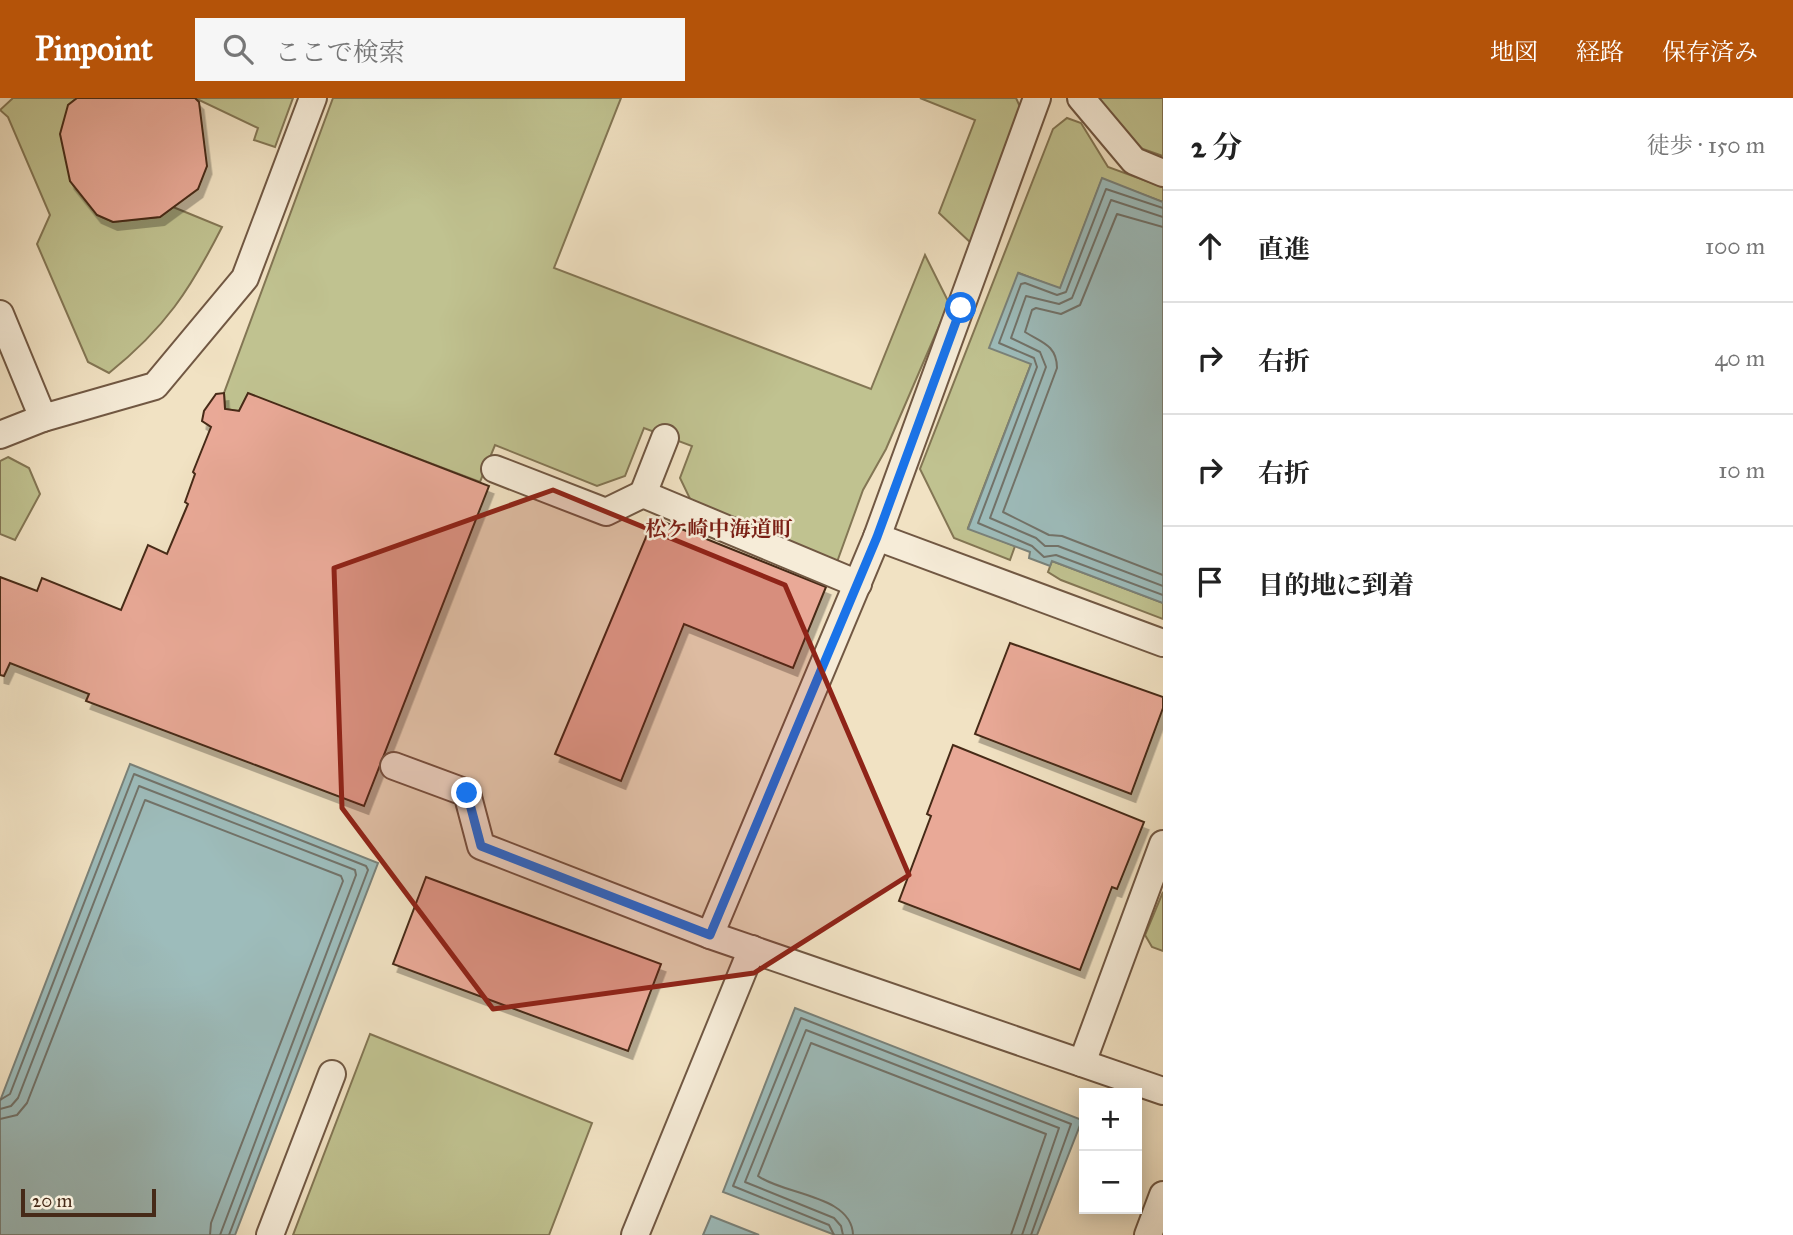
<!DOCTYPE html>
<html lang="ja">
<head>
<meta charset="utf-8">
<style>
  :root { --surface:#fff; --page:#f6f6f6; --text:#222; --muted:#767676; --line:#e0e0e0; --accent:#b45309 }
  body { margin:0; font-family:"IM FELL Great Primer","Noto Serif JP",serif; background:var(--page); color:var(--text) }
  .controls { position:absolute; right:21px; bottom:21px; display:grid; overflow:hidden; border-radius:0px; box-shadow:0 4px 18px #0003 }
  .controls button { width:63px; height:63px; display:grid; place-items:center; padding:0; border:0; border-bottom:2px solid var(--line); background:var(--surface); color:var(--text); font:35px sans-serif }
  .scale { position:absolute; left:21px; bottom:18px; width:135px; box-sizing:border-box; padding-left:7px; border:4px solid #462a18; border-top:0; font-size:19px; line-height:24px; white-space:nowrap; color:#462a18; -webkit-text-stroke:5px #f6ecd8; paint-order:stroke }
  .stop { position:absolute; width:21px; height:21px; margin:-16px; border:5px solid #1a73e8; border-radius:50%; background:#fff }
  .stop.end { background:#1a73e8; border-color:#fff; box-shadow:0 2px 7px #0008 }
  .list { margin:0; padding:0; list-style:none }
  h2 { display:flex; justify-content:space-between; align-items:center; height:91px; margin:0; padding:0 28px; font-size:30px }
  h2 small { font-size:23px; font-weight:400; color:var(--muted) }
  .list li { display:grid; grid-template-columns:46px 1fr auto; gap:21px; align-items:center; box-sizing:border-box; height:112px; padding:0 28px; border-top:2px solid var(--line) }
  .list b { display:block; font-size:26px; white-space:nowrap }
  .list em { font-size:23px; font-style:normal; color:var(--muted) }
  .icon { flex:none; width:38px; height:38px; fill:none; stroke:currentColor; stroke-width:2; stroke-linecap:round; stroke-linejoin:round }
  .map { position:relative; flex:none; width:1163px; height:1137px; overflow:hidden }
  header { display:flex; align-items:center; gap:42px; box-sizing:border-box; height:98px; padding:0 35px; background:var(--accent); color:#fff }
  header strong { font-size:33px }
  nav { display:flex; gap:38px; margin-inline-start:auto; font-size:24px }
  .search { width:490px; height:63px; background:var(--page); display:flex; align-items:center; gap:18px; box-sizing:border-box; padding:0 24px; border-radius:0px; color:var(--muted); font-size:26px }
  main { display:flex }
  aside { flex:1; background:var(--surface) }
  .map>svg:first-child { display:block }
  .green { fill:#c0c290; stroke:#837654; stroke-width:2 }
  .water { fill:#9dbcbb; stroke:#7a827a; stroke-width:2 }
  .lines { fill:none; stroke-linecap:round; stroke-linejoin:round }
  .shore { stroke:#72736a; stroke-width:2 }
  .building { fill:#e9a997; stroke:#462a18; stroke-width:2; filter:url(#shadow) }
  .service-casing { stroke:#715843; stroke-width:30 }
  .service { stroke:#f6ecd8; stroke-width:26 }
  .route { stroke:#1a73e8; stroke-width:9 }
  .marked { fill:#8f2418; fill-opacity:0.2; stroke:#8f2418; stroke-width:5; stroke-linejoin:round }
  .labels { text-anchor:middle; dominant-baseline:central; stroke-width:5; stroke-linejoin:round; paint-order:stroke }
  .neighbourhood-label { font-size:21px; font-weight:bold; fill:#7a1f14; stroke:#f6ecd8 }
</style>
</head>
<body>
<header>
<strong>Pinpoint</strong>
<div class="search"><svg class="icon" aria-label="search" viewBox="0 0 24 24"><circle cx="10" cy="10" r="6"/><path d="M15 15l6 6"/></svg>ここで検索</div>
<nav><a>地図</a><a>経路</a><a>保存済み</a></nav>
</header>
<main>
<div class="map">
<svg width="1163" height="1137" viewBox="0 0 1163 1137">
  <defs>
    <filter id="shadow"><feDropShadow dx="4.5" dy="8" stdDeviation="0" flood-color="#0004"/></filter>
  </defs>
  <rect width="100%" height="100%" fill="#f1e2c3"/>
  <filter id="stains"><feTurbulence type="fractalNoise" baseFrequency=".00286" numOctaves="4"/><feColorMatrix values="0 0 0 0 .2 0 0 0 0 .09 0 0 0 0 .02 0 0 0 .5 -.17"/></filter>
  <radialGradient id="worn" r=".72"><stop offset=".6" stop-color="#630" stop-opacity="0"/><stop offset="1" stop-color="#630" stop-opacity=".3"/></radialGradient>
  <g class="green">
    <path d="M13 0H77L68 7 70 83 97 117 113 124 160 119 173 109 222 129C190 192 165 230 109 275L88 264 37 146 50 117 8 19 0 12Z"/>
    <polygon points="195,0 293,0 275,49 254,42 258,30"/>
    <polygon points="333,0 621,0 554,170 871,291 925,157 949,205 886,351 863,392 837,464 692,405 680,380 692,348 644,330 625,378 597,388 495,347 480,384 248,296 239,313 225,311 224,295"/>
    <polygon points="920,0 1016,0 1022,13 972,146 939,115 975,22"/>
    <polygon points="1098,0 1163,0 1163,58 1126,45"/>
    <polygon points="1067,20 1081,25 1108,69 1163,89 1163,104 1102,81 1060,191 1019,175 1031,266 968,430 1015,448 1010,462 954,440 920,371 1053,31"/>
    <polygon points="8,359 29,370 40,396 15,442 0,436 0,363"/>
    <polygon points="1052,463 1163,505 1163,521 1061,482 1048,474"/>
    <polygon points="1163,794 1163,853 1152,849 1145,837"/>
    <polygon points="370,936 592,1025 549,1137 293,1137"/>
  </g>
  <g class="water">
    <polygon points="1102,80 1163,104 1163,505 1052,463 1050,468 1029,460 1030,454 968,431 1031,266 989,250 1018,175 1060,190"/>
    <polygon points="130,666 378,765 235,1137 0,1137 0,1003"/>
    <polygon points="795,910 1082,1022 1037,1137 835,1137 723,1094"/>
    <polygon points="711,1118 759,1137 703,1137"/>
  </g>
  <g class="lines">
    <g class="shore">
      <polyline points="1163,110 1106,91 1066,194 1057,197 1025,185 1021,186 999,245 1034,260 1037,269 978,425 1032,448 1044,459 1056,457 1163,497"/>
      <polyline points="1163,119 1111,102 1072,200 1059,206 1026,198 1011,240 1040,254 1046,269 990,420 1036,440 1045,448 1058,448 1163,488"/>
      <path d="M1163 129 1117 116 1080 207 1061 216 1036 210 1032 212 1025 234C1041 244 1057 247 1057 270L1003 414 1049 437 1062 438 1163 477"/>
      <polyline points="0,1002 10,996 134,676 366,768 368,772 229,1137"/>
      <polyline points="0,1011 11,1008 18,1000 139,688 355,772 356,777 220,1137"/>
      <polyline points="0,1021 17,1017 27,1005 145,702 341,778 343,783 211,1125 210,1137"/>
      <polyline points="834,1137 829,1127 733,1088 801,920 1071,1026 1031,1137"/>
      <polyline points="843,1137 841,1128 834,1120 745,1084 806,932 1059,1030 1022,1137"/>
      <path d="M853 1137C852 1097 784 1097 758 1078L811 945 1046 1036 1011 1137"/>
    </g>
  </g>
  <g class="building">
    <polygon points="77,0 195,0 199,4 207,68 198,91 160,119 113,124 97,117 70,83 60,36 68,7"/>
    <polygon points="224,295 225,311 239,313 248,295 489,388 364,708 86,603 89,596 10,565 4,578 0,577 0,479 37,493 42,480 121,512 148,447 167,456 188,406 185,404 195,376 193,374 211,329 202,323 204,313 216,296"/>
    <polygon points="654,420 826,489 793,570 684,526 621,683 555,656"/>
    <polygon points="1010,545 1163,599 1163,610 1131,696 975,636"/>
    <polygon points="953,647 1144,724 1117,791 1112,789 1080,872 899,803 931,718 927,716"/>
    <polygon points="426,779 661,866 628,953 393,866"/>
  </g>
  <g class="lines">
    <g class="service-casing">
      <g id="service">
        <polyline points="1081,0 1134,63 1163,75"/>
        <polyline points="0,216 43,320 155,288 245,180 313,0"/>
        <polyline points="0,337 43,320"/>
        <polyline points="495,371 606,414 643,396 858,486"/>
        <polyline points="643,396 665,340"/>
        <polyline points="877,439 1163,545"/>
        <polyline points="394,668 467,695 481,748 710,837 1163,993"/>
        <polyline points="710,837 877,439 1037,0"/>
        <polyline points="1082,965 1163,746"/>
        <polyline points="270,1137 332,976"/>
        <polyline points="635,1137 752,851"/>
        <polyline points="1148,1137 1163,1097"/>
      </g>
    </g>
    <use href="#service" class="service"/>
  </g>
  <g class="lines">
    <polyline class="route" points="467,695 481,748 710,837 877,439 961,210"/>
  </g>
  <path class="marked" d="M553 392 785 487 909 777 754 875 493 911 342 710 334 470Z"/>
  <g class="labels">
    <g class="neighbourhood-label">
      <text x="719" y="431">松ケ崎中海道町</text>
    </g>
  </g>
  <rect width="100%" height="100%" filter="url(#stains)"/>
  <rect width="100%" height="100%" fill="url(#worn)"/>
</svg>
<div class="controls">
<button>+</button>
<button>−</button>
</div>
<div class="scale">20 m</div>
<div class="stop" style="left:961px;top:210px"></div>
<div class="stop end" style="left:467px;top:695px"></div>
</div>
<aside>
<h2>2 分<small>徒歩 · 150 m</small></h2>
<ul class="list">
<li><svg class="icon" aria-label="ahead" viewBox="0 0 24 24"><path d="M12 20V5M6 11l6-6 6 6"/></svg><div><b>直進</b></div><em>100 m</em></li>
<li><svg class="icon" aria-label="right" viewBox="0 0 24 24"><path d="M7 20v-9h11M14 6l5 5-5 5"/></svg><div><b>右折</b></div><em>40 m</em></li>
<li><svg class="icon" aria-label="right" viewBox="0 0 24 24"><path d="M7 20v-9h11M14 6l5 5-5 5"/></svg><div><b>右折</b></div><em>10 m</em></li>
<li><svg class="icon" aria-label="arrive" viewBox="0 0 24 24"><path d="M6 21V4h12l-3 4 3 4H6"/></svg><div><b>目的地に到着</b></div></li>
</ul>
</aside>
</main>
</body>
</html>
